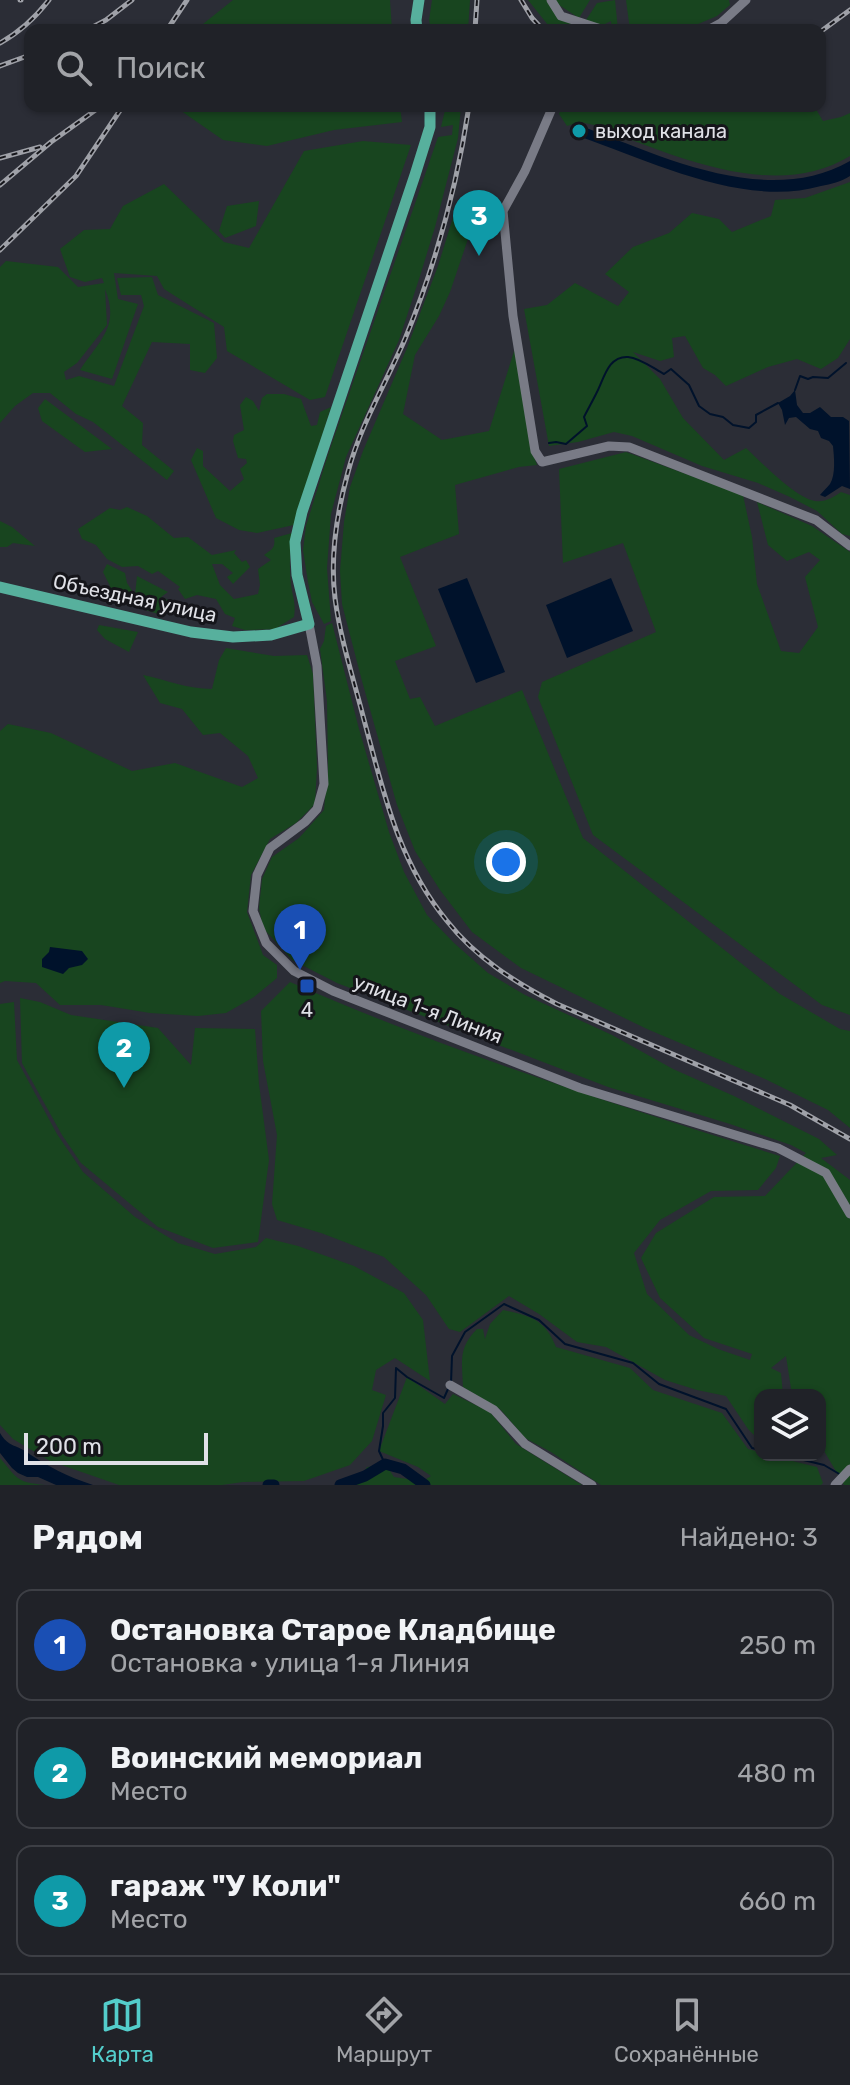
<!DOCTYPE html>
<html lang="ru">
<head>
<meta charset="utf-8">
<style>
  :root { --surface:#202228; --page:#2d2f34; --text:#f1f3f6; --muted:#a2a4a8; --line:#3d3f45; --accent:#53cdcb }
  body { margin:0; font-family:Rubik,sans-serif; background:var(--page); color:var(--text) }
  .controls { position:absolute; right:24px; bottom:24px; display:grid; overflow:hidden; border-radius:16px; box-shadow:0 2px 6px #0004 }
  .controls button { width:72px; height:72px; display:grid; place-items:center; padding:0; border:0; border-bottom:2px solid var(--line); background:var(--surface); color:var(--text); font:40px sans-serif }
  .scale { position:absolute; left:24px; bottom:20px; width:184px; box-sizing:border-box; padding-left:8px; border:4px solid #e0e1e7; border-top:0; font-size:22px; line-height:28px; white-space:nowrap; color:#e0e1e7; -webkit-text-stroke:6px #15151a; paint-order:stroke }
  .you { position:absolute; left:506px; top:862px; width:28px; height:28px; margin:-20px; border:6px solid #fff; border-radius:50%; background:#1a73e8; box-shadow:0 0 0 12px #1a73e833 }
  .badge { display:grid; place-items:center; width:52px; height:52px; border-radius:50%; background:var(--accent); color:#fff; font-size:26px; font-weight:700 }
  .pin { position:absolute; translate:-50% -66px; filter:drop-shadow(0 2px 4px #0008) }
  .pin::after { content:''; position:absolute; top:42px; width:28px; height:24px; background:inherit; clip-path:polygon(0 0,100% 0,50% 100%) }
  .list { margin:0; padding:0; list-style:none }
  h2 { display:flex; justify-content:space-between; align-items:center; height:104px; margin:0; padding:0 32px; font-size:34px }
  h2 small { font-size:26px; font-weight:400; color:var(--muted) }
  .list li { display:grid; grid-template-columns:52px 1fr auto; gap:24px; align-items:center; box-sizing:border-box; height:112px; margin:0 16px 16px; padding:0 16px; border:2px solid var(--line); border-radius:16px }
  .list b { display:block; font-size:30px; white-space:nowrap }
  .list p { margin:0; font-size:26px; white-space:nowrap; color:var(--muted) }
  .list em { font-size:26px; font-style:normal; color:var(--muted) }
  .icon { flex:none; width:44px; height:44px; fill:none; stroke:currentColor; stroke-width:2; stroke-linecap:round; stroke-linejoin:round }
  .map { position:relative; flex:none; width:850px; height:1485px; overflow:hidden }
  .search { position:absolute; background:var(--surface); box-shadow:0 2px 6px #0004; left:24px; right:24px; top:24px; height:88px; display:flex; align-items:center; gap:20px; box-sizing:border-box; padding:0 28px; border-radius:16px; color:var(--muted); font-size:30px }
  .sheet { height:488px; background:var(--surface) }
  nav { display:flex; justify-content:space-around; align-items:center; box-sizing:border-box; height:112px; border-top:2px solid var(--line); background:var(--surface); font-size:22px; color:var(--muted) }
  nav a { display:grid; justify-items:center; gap:4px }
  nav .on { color:var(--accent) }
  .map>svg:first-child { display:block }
  .green { fill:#18451f }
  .water { fill:#00122b }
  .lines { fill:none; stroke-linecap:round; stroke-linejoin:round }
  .stream { stroke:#00122b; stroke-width:2 }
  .river { stroke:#00122b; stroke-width:11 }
  .minor { stroke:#797b86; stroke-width:9 }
  .major { stroke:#57b09d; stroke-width:11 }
  .rail-casing { stroke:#9fa1a8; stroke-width:5 }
  .rail { stroke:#15151a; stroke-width:2; stroke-dasharray:6; stroke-linecap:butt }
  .culture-dot { fill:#0f9aa8; stroke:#15151a; stroke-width:3 }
  .transit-dot { fill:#1a4fb4; stroke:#15151a; stroke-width:3 }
  .labels { text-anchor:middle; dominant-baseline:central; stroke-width:6; stroke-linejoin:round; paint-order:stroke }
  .poi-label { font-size:20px; fill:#e0e1e7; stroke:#15151a; text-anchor:start }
  .street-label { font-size:20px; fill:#e0e1e7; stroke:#15151a }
</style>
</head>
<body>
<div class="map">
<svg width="850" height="1485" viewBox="0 0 850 1485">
  <rect width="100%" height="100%" fill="#2b2d36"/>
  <g class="green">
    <polygon points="233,0 390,0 392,30 201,30 203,24"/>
    <polygon points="432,0 470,0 468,30 431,30 429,20"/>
    <polygon points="528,0 548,0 549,4 590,30 552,30"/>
    <polygon points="555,0 590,0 579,18 556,3"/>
    <polygon points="615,0 618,30 612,30 611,21 601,26 586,20 597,3"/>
    <polygon points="626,0 729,0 730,5 717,16 684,30 630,30"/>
    <polygon points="174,106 400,106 402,122 334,130 267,146 223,140"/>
    <polygon points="446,106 461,106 458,138 435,227 420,276 399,340 346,457 331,514 327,568 331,621 324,624 312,602 308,582 303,550 306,526 328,455 438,137 452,135 453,125 441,127"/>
    <path d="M562 106H814L823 121 841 117 850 113V156C774 203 669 154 594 125L580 122 567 126 559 114Z"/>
    <path d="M363 141 411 145 325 397 310 400 227 351 224 327 164 289 157 276 114 273 118 299 138 304 112 379 80 370C100 340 120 326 105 289L107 325 77 363 64 372 66 380 79 376 114 386 144 306 141 295H121L117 278 152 277 158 295 214 323 217 358 205 373 190 370V344L152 342 122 406 143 423 142 445 174 471 167 480 93 422 76 414 50 393H33L15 406 0 423V267L6 261 58 267 78 287 104 283 102 278 85 282 70 277 60 249 84 230 110 229 123 206 164 184 224 242 249 248 304 151Z"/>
    <path d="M850 182V339L838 358 821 369 797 359 768 367 726 386 715 375 703 368 685 336 672 338 674 357 660 361 633 352 660 379 683 418 724 460 746 448C762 463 791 493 811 500 823 504 832 498 841 492L850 495V536L842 534 817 511 790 497 758 483 702 466 632 436 614 432 578 442 549 446 524 309 547 305 575 283 618 306 629 292 605 274 633 247 669 233 692 213 719 219 732 232 771 216 775 200 805 198Z"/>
    <polygon points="259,201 256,226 225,238 219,231 227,206"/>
    <polygon points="455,211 472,218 464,223 469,236 450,292 439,316 415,355 403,414 442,440 489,431 515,348 530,445 537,465 519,467 455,485 459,534 400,557 436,646 395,661 410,699 420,697 435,726 522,690 583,838 780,994 840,1029 850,1031 850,1128 828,1110 765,1079 647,1029 521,968 472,932 440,890 415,851 397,805 362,681 342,604 340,571 344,522 350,487 363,451 407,348 438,266"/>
    <polygon points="267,394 284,394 301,399 311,426 317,425 320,412 331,407 294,525 257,533 239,530 216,518 191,460 197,448 203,451 203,466 230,491 244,479 240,469 247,463 246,459 238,458 233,441 234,435 244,430 240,405 246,397 253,401 259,411 262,398"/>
    <polygon points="45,399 112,449 85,452 42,421 38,408"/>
    <polygon points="626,452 743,495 752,537 757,584 781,651 799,653 818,627 805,577 820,560 809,552 787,561 768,545 757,502 812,526 850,552 850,1015 822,1005 593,835 538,697 542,682 656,632 623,543 563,563 559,469"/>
    <path d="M127 507 147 516 174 538 188 537 212 555 236 550 234 553 242 562 246 560 250 567 233 584 227 577 233 573 222 564H212L220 585 234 599 258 594 260 585 258 569 271 560 264 555C271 550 276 548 274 538L292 533C290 550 289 567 291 585 293 598 296 603 294 617L275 629 245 630 232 626 235 618 225 614 216 599 197 595 185 599 178 589 180 587 158 571 152 574 138 566 122 567 107 559 96 545 82 539 78 529 110 508 120 510Z"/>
    <polygon points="0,521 12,527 35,546 13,543 7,547 0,547"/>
    <polygon points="107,564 125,573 127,583 135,595 137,576 168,592 161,597 168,600 169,605 180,605 179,612 158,614 102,596 110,586 103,572"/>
    <path d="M332 623 359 729 389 832 404 872 427 915 454 943 488 973 525 995 612 1035 673 1069 734 1096 819 1139 837 1155 821 1158 850 1180V1485H844L820 1444V1395H792L786 1356 771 1368 781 1373 783 1395H760V1441L748 1429 726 1396 697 1390 665 1380 606 1347 577 1342 539 1314 509 1296 460 1332 449 1329 426 1295 384 1257 321 1233 277 1220 272 1204 277 1135 263 1061 261 1011 290 982C448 1051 615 1105 780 1156L776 1168 758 1190 711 1191 660 1220 634 1253 647 1294 689 1335 718 1349 750 1360 752 1354 704 1338 660 1298 641 1258 656 1233 714 1197 765 1196 806 1153 791 1145 730 1124 608 1087 337 983 292 960 274 940 263 928 259 908 262 879 272 857 299 838 324 810 328 768 327 701 320 649 324 641 326 626Z"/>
    <polygon points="99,625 138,632 129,652 105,639 97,630"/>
    <path d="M226 648 274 656 307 655 313 674 317 767 315 804 296 823 270 839 251 875 247 912 263 955 277 965V978L254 997 226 1013 198 1016 150 1013 101 1005H60L36 983 5 981 0 983V731L8 724 51 733 132 771 175 763 242 787 258 778 248 756 220 733 203 735 182 709 160 703 143 675C167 680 188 689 212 689L219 660Z"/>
    <polygon points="20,998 40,1002 71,1015 158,1028 191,1065 195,1028 255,1029 259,1084 269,1160 258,1242 213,1248 158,1227 81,1163 62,1135 22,1063"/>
    <polygon points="14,1002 17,1060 57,1134 83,1172 135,1217 178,1243 215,1254 256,1247 266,1238 298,1246 354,1266 404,1293 423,1320 430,1381 395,1358 376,1370 372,1390 386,1395 372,1441 350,1465 304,1481 243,1482 222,1485 119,1485 50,1461 13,1439 0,1425 0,1004"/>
    <path d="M503 1310C530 1316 545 1319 556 1347L630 1368 653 1390 722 1413 748 1449 760 1452V1455H768L817 1467 823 1483 821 1485H601L551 1452 525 1438 501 1410 463 1387C462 1361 458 1348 477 1329H483L485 1339 490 1324Z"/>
    <polygon points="407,1377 445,1404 453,1394 490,1412 516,1444 582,1485 431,1485 426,1479 431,1476 418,1467 379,1451"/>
    <path d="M0 1458C18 1479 16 1482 45 1485H0Z"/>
    <polygon points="386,1465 394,1477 414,1480 416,1485 356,1485 367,1467"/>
  </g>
  <g class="water">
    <path d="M584 127C663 157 768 208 850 161V176C841 182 831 184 821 186 744 208 653 162 581 137Z"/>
    <path d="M795 390 797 405 803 413H810L820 407 831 417H843L849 421 850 489 842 486 825 497 820 495C823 491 827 488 830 484 836 474 834 457 833 446L829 441 821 438 818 431 810 429 796 417 789 418 785 425 782 410 778 403 790 396Z"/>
    <polygon points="467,578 505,672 476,683 438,589"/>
    <polygon points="611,578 633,631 567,658 546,605"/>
    <polygon points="50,947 82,951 88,959 82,965 69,968 63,974 42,967 42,959 49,952"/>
    <path d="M0 1433C8 1446 13 1444 25 1451 47 1466 68 1477 93 1485H56L38 1477H27L18 1473 12 1468 0 1453Z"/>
  </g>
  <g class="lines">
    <g class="stream">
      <polyline points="795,390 800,376 808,379 813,377 828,378 846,363"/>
      <path d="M549 443 556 442 566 444 587 426 584 417C588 409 592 402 596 394 604 380 607 356 628 357 640 358 653 368 664 374L671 369 689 385 699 406 710 414 723 417 733 425 749 428 756 422V415L778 403"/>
      <polyline points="451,1383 452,1356 465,1332 504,1304 539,1320 565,1344 633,1363 659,1384 726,1409 752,1448 760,1450"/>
      <polyline points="783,1455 824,1465 841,1475"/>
      <polyline points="385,1464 379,1451 383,1426 383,1413 395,1398 396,1368 407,1377 444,1398 448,1389"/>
    </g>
    <g class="river">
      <polyline points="268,1485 274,1485"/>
      <polyline points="340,1485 365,1476 385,1464 403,1469 425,1485"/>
    </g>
    <g class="minor">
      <polyline points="551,0 561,16 604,30"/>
      <polyline points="708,30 721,23 746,0"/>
      <polyline points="553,106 525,171 503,211 513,316 535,451 542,462 609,446 629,447 816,520 850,546"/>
      <polyline points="309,624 317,666 324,784 317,809 305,822 270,848 257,875 253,911 266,943 294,971 333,991 580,1088 778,1148 826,1173 850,1214"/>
      <polyline points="450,1385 494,1410 525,1444 592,1485"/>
      <polyline points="835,1485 850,1469"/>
    </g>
    <g class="major">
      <polyline points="417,30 416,20 419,0"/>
      <polyline points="0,587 191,632 233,637 271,635 309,624 297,575 295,542 302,512 415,175 430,127 430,106"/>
    </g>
    <g class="rail-casing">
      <g id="rail">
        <polyline points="20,0 21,0"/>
        <polyline points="521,0 532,18 543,30"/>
        <polyline points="87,30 106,20 132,0"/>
        <polyline points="167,30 187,0"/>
        <polyline points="475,30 477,0"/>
        <polyline points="820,32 850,10"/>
        <path d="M0 43C20 32 35 18 49 0"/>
        <polyline points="0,66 30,55"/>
        <path d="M469 106C457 186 436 264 405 339 386 383 360 426 348 472 337 512 330 557 335 598 340 638 353 677 363 716 383 790 397 860 447 921 476 958 516 983 557 1004L790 1105 850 1139"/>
        <polyline points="0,158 40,147"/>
        <polyline points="0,185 51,142 101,106"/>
        <polyline points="0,250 76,176 123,106"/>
      </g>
    </g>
    <use href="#rail" class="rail"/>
  </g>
  <circle class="culture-dot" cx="579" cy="131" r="8"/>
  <rect class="transit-dot" x="299" y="978" width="16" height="16" rx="4"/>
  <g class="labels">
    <g class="poi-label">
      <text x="595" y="131">выход канала</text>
      <text x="307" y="1010" text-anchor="middle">4</text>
    </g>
    <g class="street-label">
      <text transform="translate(135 598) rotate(12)">Объездная улица</text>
      <text transform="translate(428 1009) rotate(21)">улица 1-я Линия</text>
    </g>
  </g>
</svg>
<div class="controls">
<button><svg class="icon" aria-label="layers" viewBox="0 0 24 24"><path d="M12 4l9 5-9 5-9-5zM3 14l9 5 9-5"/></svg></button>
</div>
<div class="scale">200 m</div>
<div class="you"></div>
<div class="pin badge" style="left:300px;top:970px;background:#1a4fb4">1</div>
<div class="pin badge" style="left:124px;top:1088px;background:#0f9aa8">2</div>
<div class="pin badge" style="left:479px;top:256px;background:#0f9aa8">3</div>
<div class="search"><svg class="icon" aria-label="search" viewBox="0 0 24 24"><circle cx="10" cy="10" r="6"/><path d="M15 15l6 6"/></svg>Поиск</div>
</div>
<section class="sheet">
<h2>Рядом<small>Найдено: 3</small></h2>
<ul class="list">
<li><span class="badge" style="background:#1a4fb4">1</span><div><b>Остановка Старое Кладбище</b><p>Остановка · улица 1-я Линия</p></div><em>250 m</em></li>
<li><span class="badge" style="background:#0f9aa8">2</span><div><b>Воинский мемориал</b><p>Место</p></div><em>480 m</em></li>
<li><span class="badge" style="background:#0f9aa8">3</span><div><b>гараж &quot;У Коли&quot;</b><p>Место</p></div><em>660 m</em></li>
</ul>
</section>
<nav>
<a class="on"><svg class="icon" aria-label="map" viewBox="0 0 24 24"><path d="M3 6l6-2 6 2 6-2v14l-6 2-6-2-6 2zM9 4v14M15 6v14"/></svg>Карта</a>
<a><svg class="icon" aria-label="directions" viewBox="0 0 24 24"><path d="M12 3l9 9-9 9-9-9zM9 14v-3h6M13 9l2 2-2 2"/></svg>Маршрут</a>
<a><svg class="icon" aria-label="saved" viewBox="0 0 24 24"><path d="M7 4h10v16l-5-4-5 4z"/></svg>Сохранённые</a>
</nav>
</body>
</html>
